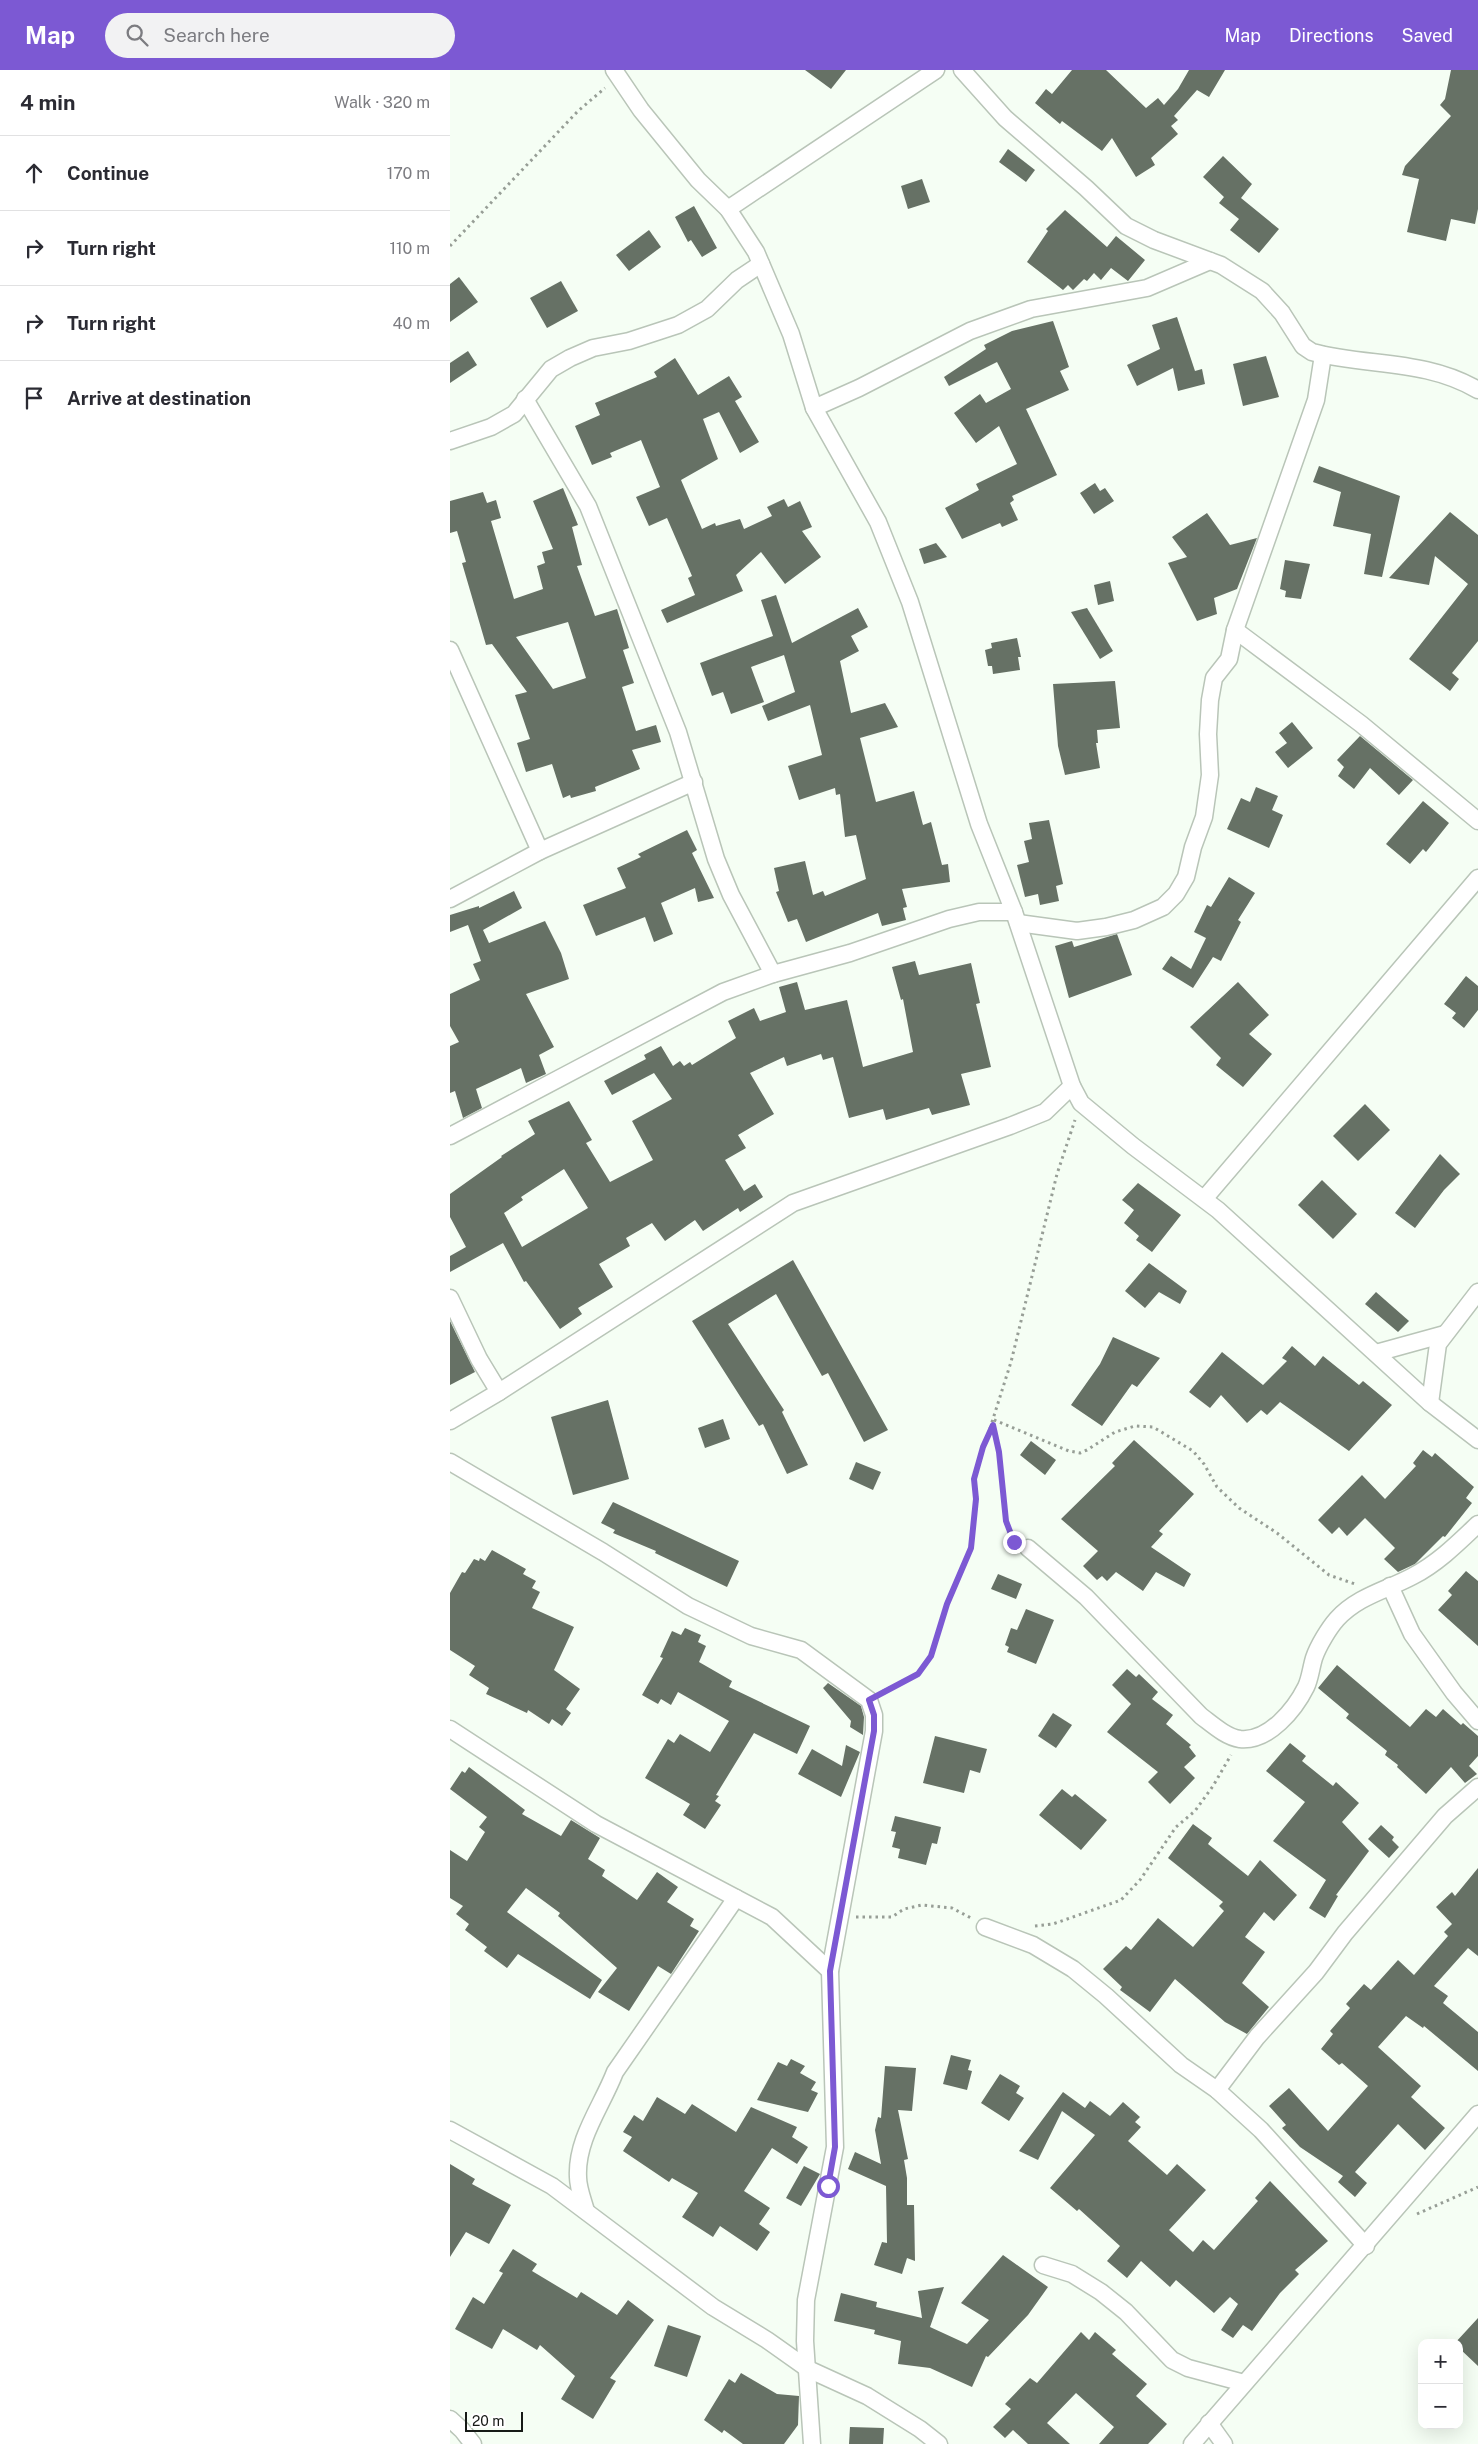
<!DOCTYPE html>
<html lang="en">
<head>
<meta charset="utf-8">
<style>
  :root { --surface:#fff; --page:#f2f2f3; --text:#2b2b33; --muted:#7c7c81; --line:#e1e1e2; --accent:#7c59d3 }
  body { margin:0; font-family:"Public Sans",sans-serif; background:var(--page); color:var(--text) }
  .controls { position:absolute; right:15px; bottom:15px; display:grid; overflow:hidden; border-radius:10px; box-shadow:0 5px 20px #0002 }
  .controls button { width:45px; height:45px; display:grid; place-items:center; padding:0; border:0; border-bottom:1px solid var(--line); background:var(--surface); color:var(--text); font:25px sans-serif }
  .scale { position:absolute; left:15px; bottom:12px; width:58px; box-sizing:border-box; padding-left:5px; border:2px solid #161a16; border-top:0; font-size:14px; line-height:18px; white-space:nowrap; color:#161a16; -webkit-text-stroke:4px #fff; paint-order:stroke }
  .stop { position:absolute; width:15px; height:15px; margin:-11px; border:4px solid #7c59d3; border-radius:50%; background:#fff }
  .stop.end { background:#7c59d3; border-color:#fff; box-shadow:0 1px 5px #0008 }
  .list { margin:0; padding:0; list-style:none }
  h2 { display:flex; justify-content:space-between; align-items:center; height:65px; margin:0; padding:0 20px; font-size:21px }
  h2 small { font-size:16px; font-weight:400; color:var(--muted) }
  .list li { display:grid; grid-template-columns:32px 1fr auto; gap:15px; align-items:center; box-sizing:border-box; height:75px; padding:0 20px; border-top:1px solid var(--line) }
  .list b { display:block; font-size:19px; white-space:nowrap }
  .list em { font-size:16px; font-style:normal; color:var(--muted) }
  .icon { flex:none; width:28px; height:28px; fill:none; stroke:currentColor; stroke-width:2; stroke-linecap:round; stroke-linejoin:round }
  .map { position:relative; flex:none; width:1028px; height:2374px; overflow:hidden }
  header { display:flex; align-items:center; gap:30px; box-sizing:border-box; height:70px; padding:0 25px; background:var(--accent); color:#fff }
  header strong { font-size:24px }
  nav { display:flex; gap:28px; margin-inline-start:auto; font-size:18px }
  .search { width:350px; height:45px; background:var(--page); display:flex; align-items:center; gap:12px; box-sizing:border-box; padding:0 18px; border-radius:28px; color:var(--muted); font-size:19px }
  main { display:flex }
  aside { flex:1; background:var(--surface) }
  .map>svg:first-child { display:block }
  .building { fill:#667165; fill-rule:evenodd }
  .lines { fill:none; stroke-linecap:round; stroke-linejoin:round }
  .street-casing { stroke:#b9c5b8; stroke-width:19 }
  .path { stroke:#979e96; stroke-width:3; stroke-dasharray:2.5 4; stroke-linecap:butt }
  .street { stroke:#fff; stroke-width:16 }
  .route { stroke:#7c59d3; stroke-width:6 }
</style>
</head>
<body>
<header>
<strong>Map</strong>
<div class="search"><svg class="icon" aria-label="search" viewBox="0 0 24 24"><circle cx="10" cy="10" r="6"/><path d="M15 15l6 6"/></svg>Search here</div>
<nav><a>Map</a><a>Directions</a><a>Saved</a></nav>
</header>
<main>
<aside>
<h2>4 min<small>Walk · 320 m</small></h2>
<ul class="list">
<li><svg class="icon" aria-label="ahead" viewBox="0 0 24 24"><path d="M12 20V5M6 11l6-6 6 6"/></svg><div><b>Continue</b></div><em>170 m</em></li>
<li><svg class="icon" aria-label="right" viewBox="0 0 24 24"><path d="M7 20v-9h11M14 6l5 5-5 5"/></svg><div><b>Turn right</b></div><em>110 m</em></li>
<li><svg class="icon" aria-label="right" viewBox="0 0 24 24"><path d="M7 20v-9h11M14 6l5 5-5 5"/></svg><div><b>Turn right</b></div><em>40 m</em></li>
<li><svg class="icon" aria-label="arrive" viewBox="0 0 24 24"><path d="M6 21V4h12l-3 4 3 4H6"/></svg><div><b>Arrive at destination</b></div></li>
</ul>
</aside>
<div class="map">
<svg width="1028" height="2374" viewBox="0 0 1028 2374">
  <rect width="100%" height="100%" fill="#f5fef4"/>
  <g class="building">
    <polygon points="355,0 396,0 381,19"/>
    <polygon points="622,0 656,0 696,38 708,28 714,35 728,19 739,0 775,0 759,27 747,20 724,46 728,50 721,56 728,64 701,88 705,95 686,107 662,68 652,81 612,51 610,54 585,33 596,19 602,24"/>
    <polygon points="1001,0 1028,0 1028,139 1025,154 1001,149 996,171 957,162 969,109 952,105 955,96 1001,46 990,35 995,29"/>
    <polygon points="558,79 585,100 576,112 549,92"/>
    <polygon points="773,86 802,114 791,128 829,159 809,183 780,160 789,149 769,133 774,127 753,107"/>
    <polygon points="472,109 480,132 458,139 451,116"/>
    <polygon points="244,136 267,178 252,187 241,170 238,172 225,147"/>
    <polygon points="615,140 657,177 666,166 695,190 678,211 661,198 651,210 644,203 637,211 634,209 623,220 618,215 613,220 577,192 598,161 596,159"/>
    <polygon points="199,160 211,177 179,201 166,185"/>
    <polygon points="9,207 28,232 0,252 0,214"/>
    <polygon points="111,211 128,241 97,258 80,228"/>
    <polygon points="727,247 745,301 752,299 755,314 728,321 723,298 687,316 677,295 710,279 702,255"/>
    <polygon points="603,251 619,297 610,301 619,320 576,339 607,405 562,426 564,430 560,433 568,450 552,457 550,453 512,469 495,438 529,420 526,414 567,394 549,356 526,373 504,343 530,324 536,333 561,319 547,292 499,316 494,307 536,279 534,275 562,261"/>
    <polygon points="18,281 27,295 0,313 0,293"/>
    <polygon points="816,286 829,327 793,336 783,294"/>
    <polygon points="225,288 248,325 279,306 292,327 285,331 309,372 290,383 269,342 253,349 268,389 231,410 252,459 265,453 266,456 290,449 294,459 322,446 317,437 334,429 338,437 350,431 362,457 352,461 371,487 335,514 311,482 286,505 293,521 217,553 211,540 245,525 238,508 242,506 217,448 199,456 186,427 210,417 191,370 160,383 162,387 142,395 125,356 150,345 145,333 207,307 204,302"/>
    <polygon points="869,396 950,426 932,507 914,504 921,464 883,456 891,422 863,412"/>
    <polygon points="645,413 650,421 655,418 664,431 644,444 630,423"/>
    <path d="M113 418 128 455 122 457 132 495 127 496 145 546 167 539 179 578 173 580 184 613 172 617 186 661 206 655 211 672 182 680 190 699 145 717 146 721 121 728 120 725 113 728 102 694 76 702 67 673 80 669 65 625 77 622 42 574 36 575 12 493 16 492 7 461 0 463V431L33 422 37 433 46 430 51 448 41 451 64 529 93 519 87 496 95 493 92 482 103 479 83 431ZM118 552 136 608 103 619 66 567Z"/>
    <polygon points="1000,442 1028,465 1028,571 1002,603 1009,609 1000,621 959,589 1018,514 985,486 979,515 939,508"/>
    <polygon points="757,443 780,475 807,468 787,519 764,528 767,544 747,551 718,493 737,487 722,467"/>
    <polygon points="486,473 497,487 474,494 469,479"/>
    <polygon points="835,490 860,494 851,529 835,527 836,521 830,519"/>
    <polygon points="660,511 664,531 648,535 644,515"/>
    <polygon points="326,525 342,573 408,538 418,557 401,566 409,581 390,591 401,643 435,633 448,657 410,668 426,732 464,721 473,755 481,752 492,795 498,794 500,812 452,819 457,837 453,838 456,850 432,856 428,843 356,872 347,849 338,852 326,822 329,821 324,798 355,791 363,825 373,821 375,826 416,809 406,765 395,767 390,724 386,725 385,718 349,730 338,696 372,685 360,635 318,651 312,636 345,622 334,585 301,597 314,632 281,644 273,622 262,626 250,593 323,566 311,530"/>
    <polygon points="637,538 663,581 650,589 621,542"/>
    <polygon points="567,568 571,587 568,587 570,600 543,604 542,596 538,596 535,580 542,578 541,573"/>
    <polygon points="665,611 670,658 647,660 648,673 646,673 650,698 615,705 608,676 603,614"/>
    <polygon points="842,652 863,678 838,698 825,682 837,673 829,663"/>
    <polygon points="910,666 963,710 949,725 920,698 904,719 888,706 894,697 887,690"/>
    <polygon points="806,717 828,726 822,740 833,745 819,778 777,759 791,728 800,732"/>
    <polygon points="973,731 999,753 976,782 973,779 960,794 936,774"/>
    <polygon points="599,750 613,814 606,816 609,831 590,835 588,824 575,827 567,795 579,792 574,771 582,769 579,753"/>
    <polygon points="237,760 247,780 242,783 264,828 248,832 245,818 211,833 223,864 204,872 195,847 146,866 133,835 176,818 167,798 191,787 188,784"/>
    <polygon points="779,807 805,823 788,850 791,852 771,891 763,887 743,918 712,899 721,886 741,899 756,868 744,862 757,835 761,837"/>
    <polygon points="64,821 72,838 33,860 39,873 95,851 111,883 119,909 76,924 104,977 89,985 96,1004 76,1013 71,998 26,1019 32,1038 13,1048 5,1021 0,1023 0,976 9,972 0,956 0,924 30,910 23,894 31,891 18,855 0,862 0,845 29,836 29,838"/>
    <polygon points="667,864 682,905 619,928 605,876 622,871 624,877"/>
    <path d="M465 891 469 905 521 893 530 933 526 934 541 997 511 1004 520 1035 482 1045 479 1038 436 1050 433 1039 399 1048 383 987 373 990 371 984 337 996 334 987 300 1003 324 1044 288 1065 296 1078 275 1090 294 1121 305 1114 313 1127 290 1142 288 1138 253 1161 245 1150 215 1171 202 1153 176 1168 180 1176 149 1194 163 1217 128 1238 132 1244 110 1259 76 1211 74 1212 53 1173 0 1202V1186L16 1177 0 1147V1124L52 1087 51 1086 85 1064 78 1051 119 1031 142 1070 136 1073 160 1112 203 1090 182 1051 222 1029 204 1003 162 1025 154 1011 196 989 194 985 211 976 223 996 230 991 234 996 240 992 242 995 286 968 278 951 304 938 310 951 336 942 329 917 347 912 355 940 397 930 413 997 463 982 453 929 451 930 442 897ZM114 1099 138 1138 72 1177 54 1143 73 1130 71 1127Z"/>
    <polygon points="1016,906 1028,916 1028,940 1014,958 1002,948 1006,943 994,934"/>
    <polygon points="788,912 819,945 799,964 822,984 793,1017 766,995 771,988 740,957"/>
    <polygon points="915,1034 940,1060 908,1091 883,1066"/>
    <polygon points="990,1084 1010,1104 994,1120 965,1158 945,1143"/>
    <polygon points="872,1110 907,1144 883,1169 848,1135"/>
    <polygon points="688,1113 731,1145 702,1182 686,1170 689,1166 674,1153 684,1140 672,1130"/>
    <polygon points="343,1190 438,1360 414,1372 378,1303 372,1306 326,1224 278,1254 334,1340 332,1342 358,1395 337,1404 313,1354 309,1356 242,1251"/>
    <polygon points="699,1193 737,1221 730,1234 709,1222 695,1238 675,1221"/>
    <polygon points="926,1222 959,1251 948,1262 915,1234"/>
    <polygon points="0,1251 25,1302 0,1315"/>
    <polygon points="663,1267 710,1288 687,1317 682,1314 652,1356 621,1335 650,1294"/>
    <polygon points="842,1276 865,1296 873,1286 909,1315 913,1311 942,1335 899,1381 830,1332 817,1345 811,1340 797,1353 771,1325 760,1338 739,1322 772,1282 813,1315 837,1291 832,1288"/>
    <polygon points="158,1330 179,1409 123,1425 101,1347"/>
    <polygon points="273,1349 280,1369 255,1378 248,1358"/>
    <polygon points="684,1370 744,1424 709,1461 713,1464 701,1477 741,1504 734,1517 706,1502 693,1521 666,1502 657,1511 652,1506 647,1510 633,1496 648,1481 611,1449 665,1396 662,1393"/>
    <polygon points="581,1371 606,1390 595,1405 570,1385"/>
    <polygon points="973,1380 982,1387 985,1383 1024,1417 1016,1428 1022,1433 995,1467 993,1466 965,1494 948,1502 934,1489 945,1478 915,1448 897,1466 889,1457 882,1464 868,1450 912,1405 935,1429 966,1396 963,1393"/>
    <polygon points="406,1392 431,1402 423,1420 399,1409"/>
    <polygon points="163,1432 289,1491 277,1517 205,1483 206,1481 163,1463 165,1460 151,1453"/>
    <polygon points="42,1480 76,1499 73,1504 86,1511 82,1518 90,1522 82,1538 124,1557 104,1600 130,1619 116,1639 121,1643 112,1656 102,1649 99,1654 78,1640 77,1643 36,1624 39,1618 19,1605 25,1596 0,1580 0,1523 12,1502 15,1503 24,1489 29,1491 30,1488 35,1491"/>
    <polygon points="1016,1501 1028,1511 1028,1576 988,1540 1002,1525 998,1521"/>
    <polygon points="548,1504 572,1514 566,1529 541,1519"/>
    <polygon points="576,1539 604,1550 586,1594 557,1582 559,1577 555,1575 561,1558 567,1560"/>
    <polygon points="235,1558 251,1565 248,1572 256,1576 249,1592 282,1611 279,1617 360,1656 347,1684 304,1663 266,1725 269,1726 265,1731 271,1735 255,1759 233,1745 240,1734 195,1708 218,1669 224,1673 230,1664 260,1682 279,1651 228,1622 221,1635 211,1629 208,1634 192,1625 213,1588 210,1587 222,1561 231,1565"/>
    <polygon points="887,1595 960,1657 976,1639 986,1647 993,1639 1011,1655 1013,1653 1028,1666 1028,1686 1019,1696 1027,1704 1015,1713 1001,1697 976,1724 947,1697 948,1695 935,1685 937,1681 896,1648 899,1644 868,1618"/>
    <polygon points="677,1599 686,1607 689,1604 708,1622 702,1629 723,1645 716,1654 741,1675 739,1677 746,1686 734,1697 745,1708 720,1734 698,1712 708,1702 657,1662 681,1634 662,1615"/>
    <polygon points="378,1613 411,1636 414,1647 413,1665 400,1657 401,1651 373,1618"/>
    <polygon points="603,1643 622,1655 606,1678 588,1666"/>
    <polygon points="485,1666 537,1679 530,1703 520,1700 514,1723 473,1713"/>
    <polygon points="840,1673 856,1686 852,1691 883,1716 886,1712 909,1733 892,1752 919,1781 886,1825 888,1826 875,1848 859,1838 876,1810 823,1771 855,1732 816,1701"/>
    <polygon points="396,1675 410,1682 391,1727 348,1704 362,1679 392,1696"/>
    <polygon points="19,1697 75,1740 72,1744 111,1766 121,1750 150,1768 138,1789 155,1800 152,1806 187,1830 207,1802 228,1817 217,1832 244,1849 240,1856 249,1861 221,1904 208,1896 179,1941 148,1922 167,1898 108,1846 110,1843 76,1818 57,1842 152,1910 140,1929 68,1884 57,1898 34,1881 37,1877 15,1860 19,1854 6,1844 13,1836 0,1828 0,1780 17,1791 35,1762 29,1757 37,1747 0,1719 12,1701 15,1703"/>
    <polygon points="612,1719 622,1727 625,1724 657,1750 631,1780 589,1745"/>
    <polygon points="445,1746 491,1757 487,1774 482,1773 476,1795 448,1788 450,1779 442,1777 446,1762 441,1761"/>
    <polygon points="743,1754 762,1768 758,1774 798,1806 810,1790 847,1825 824,1851 814,1842 795,1867 815,1882 792,1913 819,1937 797,1964 775,1952 725,1909 700,1942 670,1920 672,1917 653,1899 676,1876 681,1880 708,1848 743,1877 774,1841 769,1836 773,1832 718,1788"/>
    <polygon points="931,1755 944,1767 942,1770 949,1777 939,1788 918,1769"/>
    <polygon points="1028,1798 1028,1886 1018,1878 984,1916 998,1926 993,1933 1028,1962 1028,2001 974,1956 973,1958 956,1946 928,1977 971,2016 961,2027 995,2058 975,2080 948,2054 905,2102 917,2113 905,2127 888,2112 893,2106 850,2077 832,2058 836,2055 819,2036 839,2018 878,2061 918,2016 892,1993 889,1995 871,1979 883,1964 880,1961 900,1938 896,1934 914,1914 921,1920 948,1890 964,1905 998,1866 994,1862 1002,1854 986,1837 1002,1822 1005,1826"/>
    <polygon points="501,1985 521,1990 518,2000 522,2001 517,2020 493,2014"/>
    <polygon points="341,1989 355,1996 350,2003 366,2012 361,2020 368,2023 358,2042 307,2030 328,1992 337,1996"/>
    <polygon points="435,1996 466,1998 462,2041 448,2040 458,2089 454,2090 457,2108 457,2135 464,2135 465,2191 457,2188 452,2204 424,2195 432,2172 437,2173 436,2116 398,2099 405,2082 431,2094 425,2060 428,2047 431,2048"/>
    <polygon points="550,2004 570,2016 566,2023 574,2028 559,2051 531,2033"/>
    <polygon points="613,2022 635,2038 640,2031 660,2046 673,2032 690,2047 685,2052 691,2057 678,2071 717,2105 727,2094 756,2120 719,2160 743,2182 753,2170 764,2180 808,2131 805,2128 820,2111 878,2171 845,2200 849,2204 830,2223 802,2261 793,2255 783,2268 771,2260 788,2234 780,2227 764,2243 726,2210 720,2217 691,2191 677,2208 657,2191 670,2176 629,2139 627,2141 600,2118 645,2065 612,2041 588,2090 569,2081"/>
    <polygon points="207,2027 235,2044 242,2034 286,2062 301,2037 347,2057 342,2067 358,2077 347,2094 322,2078 294,2121 320,2138 309,2154 320,2162 307,2181 270,2156 263,2167 232,2147 248,2123 222,2108 219,2112 173,2081 182,2067 173,2062 184,2045 193,2051"/>
    <polygon points="0,2094 25,2109 22,2114 61,2135 39,2174 16,2162 0,2187"/>
    <polygon points="354,2096 370,2104 351,2136 336,2128"/>
    <polygon points="63,2179 87,2194 82,2201 127,2228 131,2222 167,2245 178,2230 204,2250 160,2308 166,2311 143,2349 111,2329 125,2306 90,2275 87,2280 53,2259 42,2279 5,2259 23,2227 34,2234 53,2203 49,2201"/>
    <polygon points="553,2185 598,2217 578,2245 538,2287 536,2286 522,2317 480,2298 448,2294 451,2271 424,2264 425,2260 384,2251 391,2223 427,2232 426,2237 472,2248 468,2221 494,2217 480,2257 517,2274 539,2250 511,2233"/>
    <polygon points="1028,2248 1028,2296 1009,2278 1009,2273 1005,2273"/>
    <polygon points="218,2255 251,2266 237,2307 204,2296"/>
    <polygon points="631,2262 639,2270 645,2262 666,2280 662,2284 697,2314 686,2326 717,2354 698,2374 649,2374 664,2357 626,2323 597,2353 620,2374 578,2374 563,2360 555,2368 543,2357 561,2339 555,2334 580,2308 587,2313"/>
    <polygon points="291,2303 327,2324 349,2326 348,2355 334,2374 293,2374 274,2360 272,2363 254,2350 279,2309 285,2313"/>
    <polygon points="400,2357 434,2358 433,2374 399,2374"/>
  </g>
  <g class="lines">
    <g class="street-casing">
      <g id="street">
        <polyline points="164,0 191,40 248,110 278,139 306,182 341,264 364,338 428,452 460,532 529,754 564,842 622,1016 631,1033 683,1076 768,1140 980,1333 1028,1370"/>
        <path d="M512 0 555 48 636 118 676 156 704 170 771 195 812 221 832 243 853 276 862 282C919 297 975 289 1028 320"/>
        <polyline points="278,139 486,0"/>
        <polyline points="75,329 138,436 228,662 266,789 281,825 323,904"/>
        <polyline points="364,338 409,318 520,261 581,239 697,218 760,191"/>
        <polyline points="0,371 41,357 64,344 101,299 120,288 143,278 179,271 228,255 257,239 287,210 311,194"/>
        <polyline points="785,560 911,654 1028,751"/>
        <polyline points="0,580 90,781"/>
        <polyline points="0,829 90,781 244,712"/>
        <polyline points="568,853 627,861 656,857 684,850 713,837 726,824 736,807 743,777 754,747 760,705 758,664 760,630 764,608 779,589 785,560 866,330 873,285"/>
        <polyline points="0,1066 273,922 323,904 400,883 499,849 529,842 564,842"/>
        <polyline points="754,1129 1028,808"/>
        <polyline points="0,1228 29,1289 49,1322"/>
        <polyline points="926,1283 995,1264"/>
        <polyline points="980,1333 988,1274 1028,1222"/>
        <polyline points="0,1351 49,1322 343,1133 560,1056 595,1042 622,1016"/>
        <polyline points="0,1392 153,1482 238,1536 301,1566 351,1580 419,1630 424,1645 424,1661 380,1901 385,2077 356,2230 355,2271 362,2374"/>
        <path d="M578 1478 636 1527 751 1646C763 1655 776 1667 790 1669 819 1672 845 1639 856 1617 860 1609 861 1598 864 1588 868 1576 879 1558 887 1549 908 1526 937 1520 963 1506 988 1493 1008 1473 1028 1454"/>
        <polyline points="940,1516 962,1564 1004,1623 1028,1651"/>
        <polyline points="0,1659 146,1754 322,1847 380,1901"/>
        <polyline points="535,1857 583,1875 623,1899 656,1926 731,1995 767,2020 811,2060 916,2176"/>
        <polyline points="767,2020 807,1967 866,1902 895,1863 995,1746 1028,1717"/>
        <polyline points="0,2060 102,2116 263,2237 317,2270 358,2299 417,2326 470,2359 489,2374"/>
        <path d="M136 2141C133 2130 128 2118 128 2107 126 2069 152 2036 165 2002L286 1828"/>
        <polyline points="593,2195 622,2204 651,2222 676,2242 722,2290 738,2298 794,2313"/>
        <polyline points="0,2349 12,2360 23,2374"/>
        <polyline points="759,2353 774,2374"/>
        <polyline points="742,2374 1028,2044"/>
      </g>
    </g>
    <g class="path">
      <polyline points="0,176 128,41 155,18"/>
      <polyline points="544,1350 619,1381 630,1383 637,1380 665,1362 685,1356 703,1357 743,1381 754,1394 767,1417 789,1438 827,1463 879,1505 905,1514"/>
      <polyline points="543,1356 549,1382 556,1451 563,1470"/>
      <polyline points="433,1621 468,1604 481,1586 497,1534 521,1478 527,1429 524,1409 561,1292 607,1104 625,1050"/>
      <polyline points="406,1847 442,1847 454,1839 472,1835 502,1838 521,1848"/>
      <polyline points="585,1856 603,1854 671,1830 690,1810 726,1757 745,1741 763,1716 781,1685"/>
      <polyline points="967,2144 1028,2117"/>
    </g>
    <use href="#street" class="street"/>
  </g>
  <g class="lines">
    <polyline class="route" points="378,2116 385,2077 380,1901 424,1661 424,1645 419,1630 468,1604 481,1586 497,1534 521,1478 526,1429 524,1409 533,1377 543,1355 549,1382 556,1451 564,1472"/>
  </g>
</svg>
<div class="controls">
<button>+</button>
<button>−</button>
</div>
<div class="scale">20 m</div>
<div class="stop" style="left:378px;top:2116px"></div>
<div class="stop end" style="left:564px;top:1472px"></div>
</div>
</main>
</body>
</html>
